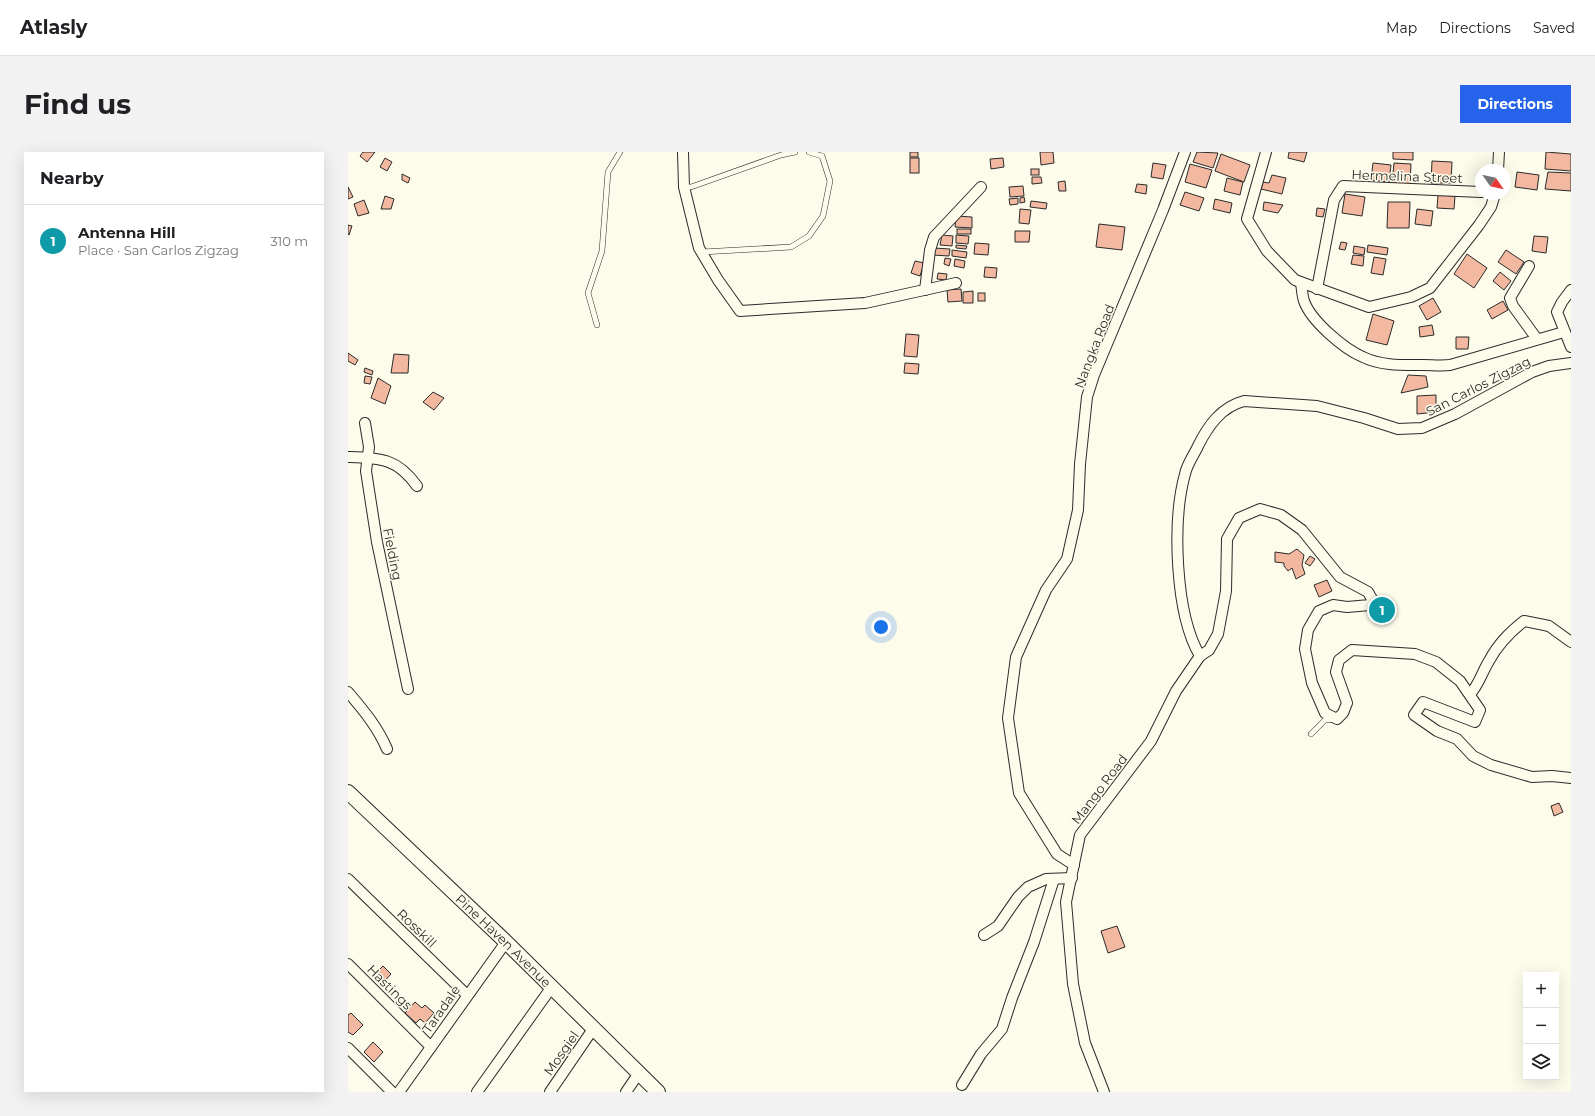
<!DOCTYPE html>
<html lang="en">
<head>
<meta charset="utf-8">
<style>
  :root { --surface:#fff; --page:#f2f2f2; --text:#202124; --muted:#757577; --line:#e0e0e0; --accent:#2563eb }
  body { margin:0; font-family:Montserrat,sans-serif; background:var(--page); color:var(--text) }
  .controls { position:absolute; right:12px; bottom:12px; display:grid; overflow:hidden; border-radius:0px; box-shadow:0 4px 16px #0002 }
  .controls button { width:36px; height:36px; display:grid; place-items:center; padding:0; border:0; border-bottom:1px solid var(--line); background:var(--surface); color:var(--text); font:20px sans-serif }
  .compass { position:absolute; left:1127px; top:12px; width:36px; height:36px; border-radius:50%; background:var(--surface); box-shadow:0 4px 16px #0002; rotate:124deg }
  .you { position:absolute; left:533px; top:475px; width:14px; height:14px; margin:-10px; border:3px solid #fff; border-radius:50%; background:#1a73e8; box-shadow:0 0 0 6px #1a73e833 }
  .badge { display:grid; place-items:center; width:26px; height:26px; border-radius:50%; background:var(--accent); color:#fff; font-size:13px; font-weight:700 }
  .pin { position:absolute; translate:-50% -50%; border:2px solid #fff; box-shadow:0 1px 4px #0006 }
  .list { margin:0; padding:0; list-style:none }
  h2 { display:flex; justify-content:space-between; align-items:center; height:52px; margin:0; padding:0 16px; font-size:17px }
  h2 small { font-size:13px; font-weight:400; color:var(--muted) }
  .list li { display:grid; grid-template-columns:26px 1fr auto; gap:12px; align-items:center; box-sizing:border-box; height:72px; padding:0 16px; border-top:1px solid var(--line) }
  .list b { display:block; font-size:15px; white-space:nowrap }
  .list p { margin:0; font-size:13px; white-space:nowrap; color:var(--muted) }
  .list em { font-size:13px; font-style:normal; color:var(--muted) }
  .icon { flex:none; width:22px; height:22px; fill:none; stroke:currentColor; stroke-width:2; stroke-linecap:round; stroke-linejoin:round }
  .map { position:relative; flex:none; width:1223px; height:940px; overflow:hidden; border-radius:0px }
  header { display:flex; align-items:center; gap:24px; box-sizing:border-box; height:56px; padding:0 20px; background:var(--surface); border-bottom:1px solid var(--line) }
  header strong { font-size:19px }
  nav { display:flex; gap:22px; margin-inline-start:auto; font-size:14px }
  .intro { display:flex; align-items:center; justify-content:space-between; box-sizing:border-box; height:96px; padding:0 24px }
  h1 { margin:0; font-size:28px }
  .button { padding:10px 18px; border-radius:0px; background:var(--accent); color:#fff; font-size:14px; font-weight:700 }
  main { display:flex; gap:24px; padding:0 24px }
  aside { flex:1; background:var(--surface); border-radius:0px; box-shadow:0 4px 16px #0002 }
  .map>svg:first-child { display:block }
  .building { fill:#f2b8a0; stroke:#2b2b2b }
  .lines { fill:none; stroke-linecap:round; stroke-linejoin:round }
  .lane-casing { stroke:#2b2b2b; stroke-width:6 }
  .street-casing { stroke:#2b2b2b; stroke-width:12 }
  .secondary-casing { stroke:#2b2b2b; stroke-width:16 }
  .lane { stroke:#fdfbea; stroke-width:5 }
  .street { stroke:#fdfbea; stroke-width:10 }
  .secondary { stroke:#fdfbea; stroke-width:14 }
  .labels { text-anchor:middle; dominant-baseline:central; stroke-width:3; stroke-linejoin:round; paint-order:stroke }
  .street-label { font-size:13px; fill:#2b2b2b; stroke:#fdfbea }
</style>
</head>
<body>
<header>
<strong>Atlasly</strong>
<nav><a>Map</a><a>Directions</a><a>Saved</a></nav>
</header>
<div class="intro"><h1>Find us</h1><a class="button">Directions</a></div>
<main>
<aside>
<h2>Nearby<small></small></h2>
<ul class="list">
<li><span class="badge" style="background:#0f9aa8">1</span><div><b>Antenna Hill</b><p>Place · San Carlos Zigzag</p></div><em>310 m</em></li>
</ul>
</aside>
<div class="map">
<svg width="1223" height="940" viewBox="0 0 1223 940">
  <rect width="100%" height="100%" fill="#fdfbea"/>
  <g class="building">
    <polygon points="15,0 27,0 19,10 12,4"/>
    <rect x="562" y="0" width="8" height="5"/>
    <polygon points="692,0 705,0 706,11 693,13"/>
    <polygon points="849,0 870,1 865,16 845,10"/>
    <polygon points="941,0 959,0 956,10 940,6"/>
    <polygon points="1045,0 1065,0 1065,8 1045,7"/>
    <polygon points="1198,0 1223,2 1223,19 1197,17"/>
    <polygon points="873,2 902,13 896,30 867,19"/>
    <polygon points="37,6 44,10 39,19 32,15"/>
    <rect x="562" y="6" width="9" height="15"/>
    <polygon points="655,6 656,15 643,17 642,7"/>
    <polygon points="1084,9 1104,10 1103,31 1083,31"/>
    <polygon points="805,11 818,13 815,27 803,25"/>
    <polygon points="1025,11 1043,13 1041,30 1023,28"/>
    <polygon points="1046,11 1063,12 1062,32 1044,31"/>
    <polygon points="842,12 864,18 858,36 837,30"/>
    <rect x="683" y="17" width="8" height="6"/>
    <polygon points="1169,20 1191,23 1189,38 1167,35"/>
    <polygon points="1200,20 1223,21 1223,39 1197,37"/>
    <polygon points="54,22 62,26 60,31 54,28"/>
    <polygon points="924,23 938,26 934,42 913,37 915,30 921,31"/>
    <polygon points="684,25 693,25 694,31 684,32"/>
    <polygon points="879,26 895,30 892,43 876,39"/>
    <polygon points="717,29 718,39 711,39 710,30"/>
    <polygon points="789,32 799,33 798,42 787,40"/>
    <polygon points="675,34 676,44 662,45 661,35"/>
    <polygon points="0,35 5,45 0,47"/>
    <polygon points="837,40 856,46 851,59 832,53"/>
    <polygon points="997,42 1017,45 1014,64 994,61"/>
    <polygon points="1090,43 1107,44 1106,57 1089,56"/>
    <polygon points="37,44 46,47 43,57 33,57"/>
    <polygon points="676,45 677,50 672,51 672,46"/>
    <polygon points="670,46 670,52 662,53 661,47"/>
    <polygon points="867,47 884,51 882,61 865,57"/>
    <polygon points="16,48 21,61 10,64 6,52"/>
    <polygon points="683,49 699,51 698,57 682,55"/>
    <polygon points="916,50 935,53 930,61 915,58"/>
    <polygon points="1040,50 1062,50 1061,76 1039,76"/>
    <polygon points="969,56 977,57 975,65 968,64"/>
    <polygon points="672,57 683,58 681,72 671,71"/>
    <polygon points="1069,57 1085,59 1083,74 1067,72"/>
    <polygon points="608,64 624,65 624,76 607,75"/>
    <polygon points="751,72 777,75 774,98 748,95"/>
    <polygon points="0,73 4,74 1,83 0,82"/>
    <rect x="609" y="77" width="14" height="5"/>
    <polygon points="667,79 682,79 681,90 667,90"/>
    <polygon points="594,83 605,84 604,94 592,93"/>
    <polygon points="608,83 621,84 620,92 608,91"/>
    <polygon points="1186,84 1200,85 1198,101 1184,99"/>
    <polygon points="993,90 999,91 997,98 991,97"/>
    <polygon points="627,91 641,92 640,103 626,102"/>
    <polygon points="608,93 619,94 618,97 608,96"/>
    <polygon points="1020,93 1040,96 1039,103 1019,100"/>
    <polygon points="1006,94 1017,96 1016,103 1005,101"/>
    <polygon points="586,96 602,97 601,104 585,103"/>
    <polygon points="604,98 619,100 618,106 604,104"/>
    <polygon points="1158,98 1176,110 1168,122 1150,110"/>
    <polygon points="1119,102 1139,116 1126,136 1106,122"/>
    <polygon points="1005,103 1016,104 1015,114 1003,112"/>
    <polygon points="1026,105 1038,107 1035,123 1023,121"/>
    <polygon points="597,106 603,107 601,114 596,112"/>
    <polygon points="607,107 617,109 616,116 606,114"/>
    <polygon points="567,109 576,111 572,124 563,121"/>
    <polygon points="637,115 649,116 648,126 636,125"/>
    <polygon points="1152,120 1163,129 1156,138 1145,129"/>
    <polygon points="590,121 599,122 598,128 589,127"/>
    <polygon points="613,137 614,149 600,150 599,138"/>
    <polygon points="625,139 625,151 615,151 615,140"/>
    <rect x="630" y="141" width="7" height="8"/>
    <polygon points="1085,146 1093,160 1079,168 1071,154"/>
    <polygon points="1155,149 1160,158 1144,167 1139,158"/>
    <polygon points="1025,162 1046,169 1039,193 1018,188"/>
    <polygon points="1084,173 1086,183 1072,185 1071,175"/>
    <polygon points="558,182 571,183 569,205 556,204"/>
    <polygon points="1108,185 1121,185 1120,197 1108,197"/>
    <polygon points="0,201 10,208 7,213 0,209"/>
    <polygon points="46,202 61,203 60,221 43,221"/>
    <polygon points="557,211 571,212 570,222 556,221"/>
    <polygon points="17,216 25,219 24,223 16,220"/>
    <polygon points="1060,223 1078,224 1080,235 1053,241"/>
    <polygon points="17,224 24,225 22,232 16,231"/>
    <polygon points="30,226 43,234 37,252 23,246"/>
    <polygon points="85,240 96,246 86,258 75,250"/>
    <polygon points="1088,243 1088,260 1069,262 1069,244"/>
    <polygon points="949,397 956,403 954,413 957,422 948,427 944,416 940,419 936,414 936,411 927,410 927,400 941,402"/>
    <polygon points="962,404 967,407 962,414 957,411"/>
    <polygon points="979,428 984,439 971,445 966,433"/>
    <polygon points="1211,651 1215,660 1206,664 1203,654"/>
    <polygon points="769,774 777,795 760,801 753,779"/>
    <polygon points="35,814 43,822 34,832 25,824"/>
    <polygon points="67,850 74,856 77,853 86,861 77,871 72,867 68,871 57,861"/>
    <polygon points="3,861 15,873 5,883 0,880 0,863"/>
    <polygon points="25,890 35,900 26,910 16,900"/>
  </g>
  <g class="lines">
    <g class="lane-casing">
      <g id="lane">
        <polyline points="336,35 343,35 433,3 447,0"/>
        <polyline points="354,100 443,95 461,84 475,64 482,29 474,4 461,0"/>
        <polyline points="249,173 240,141 254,99 260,20 272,0"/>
        <polyline points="963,582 977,568 986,567"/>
      </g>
    </g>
    <g class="street-casing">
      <g id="street">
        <polyline points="335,0 336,35 351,96 370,128 392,159 517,151 608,131"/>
        <polyline points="918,0 899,67 919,99 947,128 1021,155 1063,145 1082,136 1131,73 1143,55 1147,42"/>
        <polyline points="1150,18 1151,0"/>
        <polyline points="1181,114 1162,146 1165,154 1189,187"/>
        <path d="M953 131C954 136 954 143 956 149 963 169 996 197 1015 205 1033 214 1055 213 1075 213 1084 213 1093 214 1102 213L1216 180"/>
        <polyline points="969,137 986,48 995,34 1133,40"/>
        <polyline points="577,138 582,98 586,85 633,35"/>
        <polyline points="1223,138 1214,150 1209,160 1223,195"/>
        <path d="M1223 211 1201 214 1184 220 1107 262 1074 276 1050 277 1016 266 969 254 896 249C873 255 860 274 850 294 846 303 839 312 837 322 824 369 827 462 852 504L861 498 870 482 878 439 879 387 891 366 912 357 933 363 954 378 992 425 1020 440 1024 447 1022 453 999 455 985 453 971 459 960 478 957 497 964 531 977 561 989 567 995 561 999 551 988 520 991 508 1004 498 1067 502 1088 510 1112 529 1132 558 1127 570 1075 550 1066 563 1089 579 1109 587 1125 604 1143 613 1184 625 1204 624 1223 626"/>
        <polyline points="17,271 21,295 18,319 29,390 60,537"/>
        <path d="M0 305C32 306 49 306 69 334"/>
        <path d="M0 540C16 559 29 574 39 597"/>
        <path d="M1122 542C1131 533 1134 520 1141 509 1150 492 1161 481 1176 469L1201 474 1223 490"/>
        <polyline points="726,713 709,702 671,641 660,566 668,505 698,438 719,407 730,358 732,312 739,245 746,223 815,58 837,0"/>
        <polyline points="0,727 119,843"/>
        <polyline points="636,783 650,774 670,745 680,735 698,727 724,726"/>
        <polyline points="0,812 83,895"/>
        <polyline points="0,896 44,940"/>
        <polyline points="614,933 633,902 654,877 664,846 686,790 706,727"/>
        <polyline points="51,940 158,790"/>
        <polyline points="129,940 203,836"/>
        <polyline points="202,940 245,877"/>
        <polyline points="278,940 291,921"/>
        <polyline points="756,940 737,891 725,832 718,750 732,683 803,589 828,539 852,504"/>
      </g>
    </g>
    <g class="secondary-casing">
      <g id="secondary">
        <path id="s1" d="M0 640 158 790 310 940"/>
      </g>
    </g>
    <use href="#lane" class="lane"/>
    <use href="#street" class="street"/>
    <use href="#secondary" class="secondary"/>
  </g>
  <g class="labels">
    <g class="street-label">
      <text transform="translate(1059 24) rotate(2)">Hermelina Street</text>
      <text transform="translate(746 194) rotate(-69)">Nangka Road</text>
      <text transform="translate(1130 234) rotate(-27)">San Carlos Zigzag</text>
      <text transform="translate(45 402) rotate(79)">Fielding</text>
      <text transform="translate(751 637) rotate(-53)">Mango Road</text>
      <text transform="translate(69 776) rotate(44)">Rosskill</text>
      <text stroke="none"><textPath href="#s1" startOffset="215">Pine Haven Avenue</textPath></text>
      <text transform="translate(42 835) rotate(45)">Hastings</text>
      <text transform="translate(93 857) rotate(-55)">Taradale</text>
      <text transform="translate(213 901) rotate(-55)">Mosgiel</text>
    </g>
  </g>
</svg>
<div class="controls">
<button>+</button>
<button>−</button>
<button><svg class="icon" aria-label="layers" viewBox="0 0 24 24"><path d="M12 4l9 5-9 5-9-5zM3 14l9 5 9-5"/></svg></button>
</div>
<svg class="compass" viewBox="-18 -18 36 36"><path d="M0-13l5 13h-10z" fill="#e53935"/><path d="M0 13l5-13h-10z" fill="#757577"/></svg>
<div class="you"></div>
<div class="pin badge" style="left:1034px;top:458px;background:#0f9aa8">1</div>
</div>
</main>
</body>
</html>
